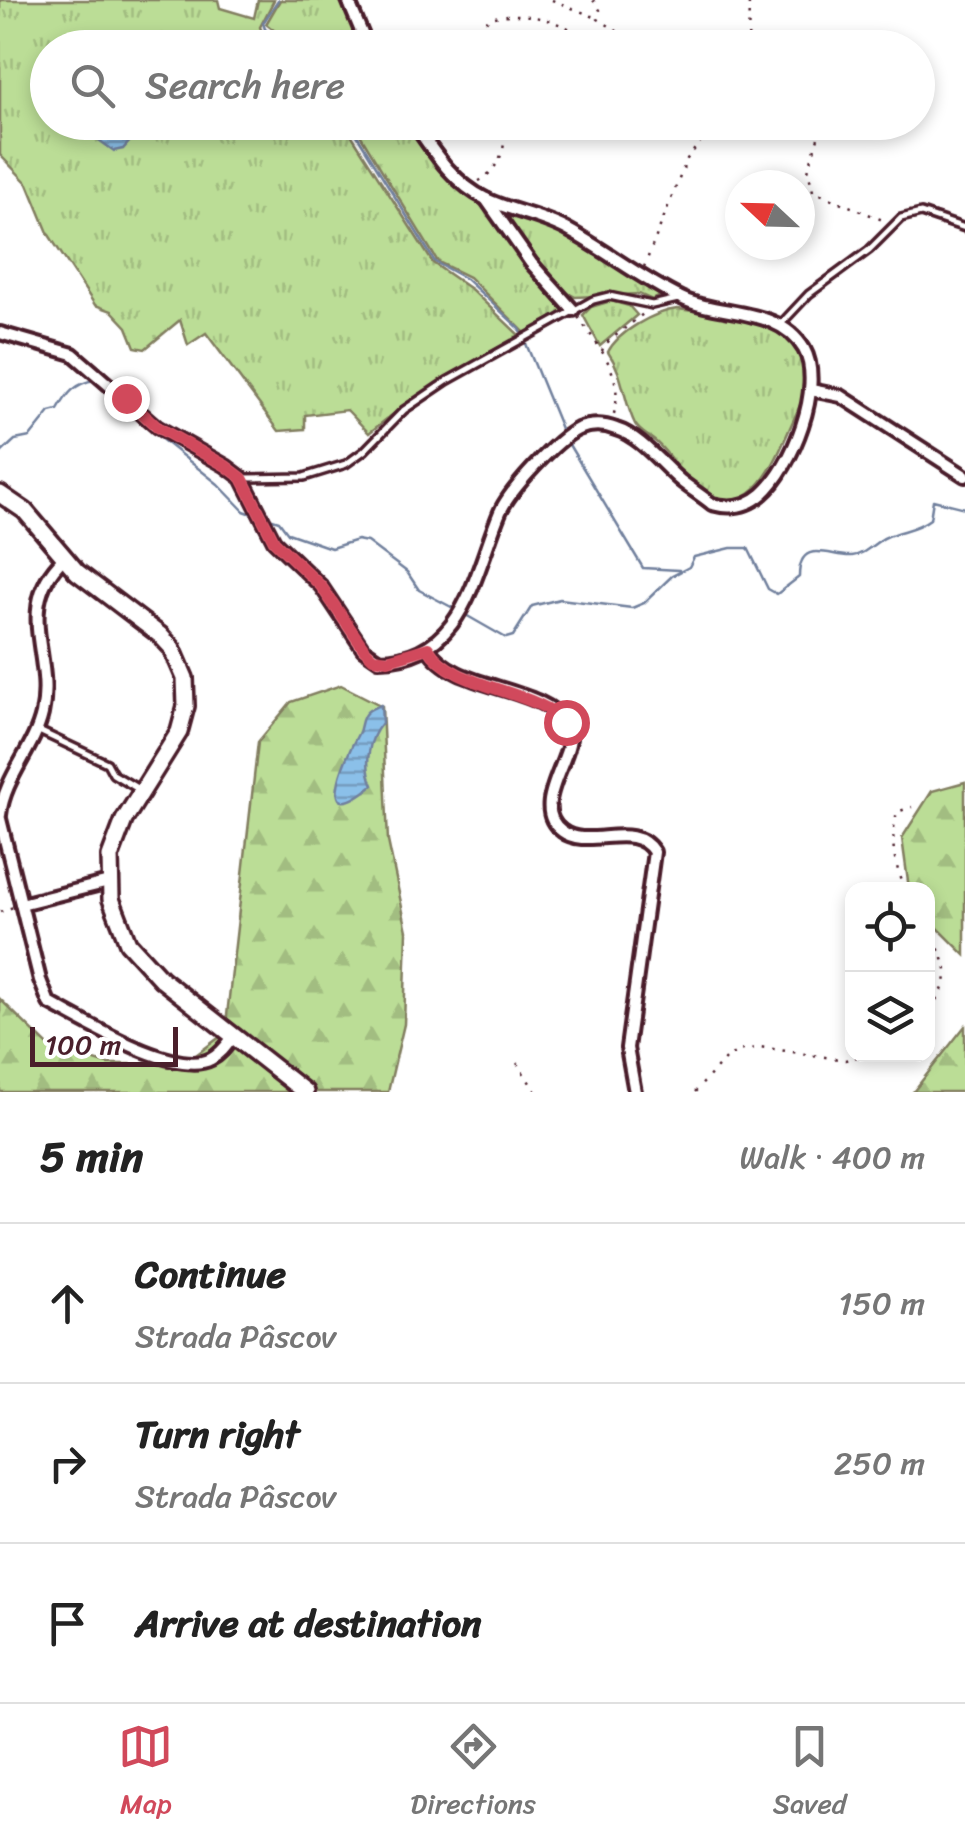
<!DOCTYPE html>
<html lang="en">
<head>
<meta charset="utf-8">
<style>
  :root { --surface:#fff; --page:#f6f6f6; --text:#222; --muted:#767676; --line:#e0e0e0; --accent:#d1495b }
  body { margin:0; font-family:Sriracha,sans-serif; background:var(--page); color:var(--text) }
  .controls { position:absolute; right:30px; bottom:30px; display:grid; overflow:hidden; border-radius:20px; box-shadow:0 5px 15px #0003 }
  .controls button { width:90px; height:90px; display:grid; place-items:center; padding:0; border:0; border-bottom:2px solid var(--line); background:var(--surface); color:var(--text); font:50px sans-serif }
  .compass { position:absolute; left:725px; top:170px; width:90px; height:90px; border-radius:50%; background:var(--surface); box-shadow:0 5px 15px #0003; rotate:292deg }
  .scale { position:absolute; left:30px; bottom:25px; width:148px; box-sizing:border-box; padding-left:10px; border:5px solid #4a1f2b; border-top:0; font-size:28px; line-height:35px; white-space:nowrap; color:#4a1f2b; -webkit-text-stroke:8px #fff; paint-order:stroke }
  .stop { position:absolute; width:30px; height:30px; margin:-22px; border:8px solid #d1495b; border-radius:50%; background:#fff }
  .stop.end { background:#d1495b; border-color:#fff; box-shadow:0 2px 10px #0008 }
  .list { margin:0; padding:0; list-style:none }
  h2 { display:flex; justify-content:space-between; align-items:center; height:130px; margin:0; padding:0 40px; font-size:42px }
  h2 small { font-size:32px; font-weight:400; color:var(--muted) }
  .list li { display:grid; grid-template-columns:65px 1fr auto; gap:30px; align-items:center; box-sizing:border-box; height:160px; padding:0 40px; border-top:2px solid var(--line) }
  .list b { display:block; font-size:38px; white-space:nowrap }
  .list p { margin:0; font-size:32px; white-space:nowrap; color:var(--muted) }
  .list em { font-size:32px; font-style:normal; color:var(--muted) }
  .icon { flex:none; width:55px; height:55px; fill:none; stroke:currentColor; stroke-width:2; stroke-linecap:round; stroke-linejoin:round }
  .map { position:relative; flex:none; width:965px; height:1092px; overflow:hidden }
  .search { position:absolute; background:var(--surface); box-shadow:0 5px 15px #0003; left:30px; right:30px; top:30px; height:110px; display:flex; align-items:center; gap:25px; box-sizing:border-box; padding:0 35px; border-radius:55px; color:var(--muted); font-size:38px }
  .sheet { height:610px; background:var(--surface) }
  nav { display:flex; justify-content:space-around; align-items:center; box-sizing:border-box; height:140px; border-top:2px solid var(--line); background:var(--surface); font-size:28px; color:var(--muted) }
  nav a { display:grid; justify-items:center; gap:5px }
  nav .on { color:var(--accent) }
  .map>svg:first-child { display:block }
  .grass { fill:url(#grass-tufts); stroke:#827e60; stroke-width:2.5 }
  .forest { fill:url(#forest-firs); stroke:#827e60; stroke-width:2.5 }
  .water { fill:url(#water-rules); stroke:#71809d; stroke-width:2.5 }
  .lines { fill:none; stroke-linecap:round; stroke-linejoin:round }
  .stream { stroke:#71809d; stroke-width:2.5 }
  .service-casing { stroke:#4a1f2b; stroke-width:12 }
  .minor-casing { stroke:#4a1f2b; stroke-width:18 }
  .secondary-casing { stroke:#4a1f2b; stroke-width:22 }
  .path { stroke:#4a1f2b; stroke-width:2.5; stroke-dasharray:2.5 8; stroke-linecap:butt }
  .service { stroke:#fff; stroke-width:5 }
  .minor { stroke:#fff; stroke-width:10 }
  .secondary { stroke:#fff; stroke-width:15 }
  .route { stroke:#d1495b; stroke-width:12 }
</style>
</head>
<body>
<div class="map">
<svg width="965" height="1092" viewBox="0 0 965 1092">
  <defs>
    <pattern id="grass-tufts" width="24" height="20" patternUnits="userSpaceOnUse" patternTransform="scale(2.5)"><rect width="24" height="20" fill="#bbdd96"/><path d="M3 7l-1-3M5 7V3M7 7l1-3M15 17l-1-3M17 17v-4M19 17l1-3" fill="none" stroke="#a2bd81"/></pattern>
    <pattern id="forest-firs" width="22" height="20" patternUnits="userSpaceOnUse" patternTransform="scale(2.5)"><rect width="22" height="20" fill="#bbdd96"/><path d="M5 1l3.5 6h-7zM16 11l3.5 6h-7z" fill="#a2bd81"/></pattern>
    <pattern id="water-rules" width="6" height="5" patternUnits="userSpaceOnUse" patternTransform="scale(2.5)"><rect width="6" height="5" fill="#8bc0e9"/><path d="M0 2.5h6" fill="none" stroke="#749bbd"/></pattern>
  </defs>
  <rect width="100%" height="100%" fill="#fff"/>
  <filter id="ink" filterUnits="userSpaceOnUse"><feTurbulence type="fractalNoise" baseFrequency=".01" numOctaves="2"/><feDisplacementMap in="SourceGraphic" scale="20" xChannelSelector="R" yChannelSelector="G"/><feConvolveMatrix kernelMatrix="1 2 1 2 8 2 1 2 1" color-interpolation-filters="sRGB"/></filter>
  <g filter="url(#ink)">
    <g class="grass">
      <path d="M0 0H218L220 8 254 18 258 0H274L260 27 262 32 281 47 48 48V122L344 123 433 263 472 290 520 336C465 364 416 394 369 433L347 410 305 415V429L279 431 206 333 188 345 180 320 145 349 135 347 127 327 112 311 95 305 49 235 28 184 0 155Z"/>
      <polygon points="280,0 342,0 365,47 295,47 266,24"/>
      <polygon points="353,123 411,123 490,210 566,307 565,310 526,334 469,277 438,262"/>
      <path d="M509 213 554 225 661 291 660 296 652 300 639 294 575 297C546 283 528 247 510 222Z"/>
      <polygon points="611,301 629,306 637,315 600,346 583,315 591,307"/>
      <path d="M677 309C709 313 753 315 781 334 791 342 805 358 807 372 809 391 796 413 789 430 772 469 750 522 698 490 680 478 673 457 658 444 650 436 641 434 635 424 623 400 624 375 608 352 618 332 654 312 677 309Z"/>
    </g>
    <g class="forest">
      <polygon points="341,685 382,706 388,841 407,931 404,1024 388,1092 0,1092 0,999 48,1046 108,1064 184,1064 225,1033 258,742 291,702"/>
      <polygon points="965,782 965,955 928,918 928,889 909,889 902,838 932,791"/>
      <polygon points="965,1026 965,1092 913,1092"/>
    </g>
    <g class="water">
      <polygon points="91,123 91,122 146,123 123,149 114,151 96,138"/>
      <path d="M381 705 382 723C368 739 364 766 373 785 313 834 344 759 358 734 362 727 360 718 367 712 371 708 375 707 381 705Z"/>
    </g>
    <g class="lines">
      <g class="stream">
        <polyline points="278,0 263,23 265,29 288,48"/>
        <polyline points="349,122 435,262 466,279 520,329 564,436"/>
        <polyline points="120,401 140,422 218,484 244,511 258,516"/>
        <polyline points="568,443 643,568 679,570"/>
        <path d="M0 454 15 440 30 437 50 412 58 410C67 394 75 383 95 380L114 396"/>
        <polyline points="266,517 279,521 288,533 331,548 357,540 367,542 407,572 419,590 457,610"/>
        <path d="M464 614 506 638 513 636 532 606 560 599 632 608 644 603 672 576 689 567 694 557 731 548H748L768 589 777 594 799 577C799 536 832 558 852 556 867 554 874 542 886 537 901 530 916 530 930 519L933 500 965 508"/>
      </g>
      <g class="service-casing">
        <g id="service">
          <polyline points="779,326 809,294 869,250 901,218 921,213 965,228"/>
          <polyline points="245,478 304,477 346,464 364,451 404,410 447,381 593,300 609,296 652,305 678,299"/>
          <polyline points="39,731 107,763 113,774 140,790"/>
        </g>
      </g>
      <g class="minor-casing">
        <g id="minor">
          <polyline points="348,0 368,48"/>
          <polyline points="486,199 531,263 573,310"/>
          <path d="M0 333 73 354 157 427 226 466 242 478 274 541 321 586 363 649 379 660C464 659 474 574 500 512 510 490 556 440 578 429 591 424 603 424 616 429 640 436 662 465 681 481 691 489 702 496 712 504 730 509 747 507 762 494 792 468 825 386 804 349 779 306 720 317 681 298 643 280 608 252 570 231 544 216 513 212 486 199 453 183 433 151 413 122"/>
          <polyline points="811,390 841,396 965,476"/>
          <path d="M428 648C454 692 539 683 567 724 584 748 525 804 562 831 588 851 634 819 654 852L627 1048 635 1092"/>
          <path d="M0 815C4 778 34 749 42 714 55 656 12 608 64 558"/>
          <path d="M0 819 40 980 49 1003C82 1020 175 1078 211 1059 221 1054 227 1045 233 1037"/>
          <polyline points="21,904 109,882"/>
        </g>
      </g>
      <g class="secondary-casing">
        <polyline id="secondary" points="0,494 25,511 77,572 160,635 172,648 185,678 186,706 179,732 124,820 110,857 111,899 128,943 161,979 305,1092"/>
      </g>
      <g class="path">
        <polyline points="552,0 597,18"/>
        <path d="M593 0 600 10 598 19C609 26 625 33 627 48"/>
        <path d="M469 48 488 19C527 6 571 26 604 48"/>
        <polyline points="748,48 749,0"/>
        <polyline points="760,122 762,133"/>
        <polyline points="821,128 808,171 813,191 885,221"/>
        <path d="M479 181C499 170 509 144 503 122"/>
        <polyline points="644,267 687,159 716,122"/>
        <path d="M578 317C600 349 626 376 613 417"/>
        <polyline points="602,351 604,345 648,310"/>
        <path d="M906 889C893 864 890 840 897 812L912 807"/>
        <polyline points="0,912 13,907"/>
        <path d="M928 930C949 966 955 977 928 1012"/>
        <polyline points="517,1063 536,1092"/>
        <polyline points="695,1092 727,1057 739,1051 760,1047 845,1060 869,1054"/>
      </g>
      <use href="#service" class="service"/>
      <use href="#minor" class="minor"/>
      <use href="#secondary" class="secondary"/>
    </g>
  </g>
  <g class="lines" filter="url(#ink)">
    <path class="route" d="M126 398 157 427 226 466 242 478 274 541 321 586 364 649 373 658 388 660 428 648C452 689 531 688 566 722"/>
  </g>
</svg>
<div class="controls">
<button><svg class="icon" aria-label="locate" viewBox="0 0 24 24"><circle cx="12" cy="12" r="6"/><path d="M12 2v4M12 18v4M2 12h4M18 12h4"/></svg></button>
<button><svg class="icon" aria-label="layers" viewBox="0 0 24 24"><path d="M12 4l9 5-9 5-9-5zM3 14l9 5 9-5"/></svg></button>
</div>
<svg class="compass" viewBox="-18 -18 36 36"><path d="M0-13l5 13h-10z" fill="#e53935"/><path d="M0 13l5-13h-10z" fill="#767676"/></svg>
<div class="scale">100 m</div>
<div class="stop" style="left:566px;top:722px"></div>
<div class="stop end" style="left:126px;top:398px"></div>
<div class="search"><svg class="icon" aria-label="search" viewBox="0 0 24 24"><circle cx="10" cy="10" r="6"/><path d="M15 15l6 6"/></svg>Search here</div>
</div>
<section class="sheet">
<h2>5 min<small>Walk · 400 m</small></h2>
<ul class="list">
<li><svg class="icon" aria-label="ahead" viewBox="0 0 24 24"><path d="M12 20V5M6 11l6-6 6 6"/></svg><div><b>Continue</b><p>Strada Pâscov</p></div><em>150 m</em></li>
<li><svg class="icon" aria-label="right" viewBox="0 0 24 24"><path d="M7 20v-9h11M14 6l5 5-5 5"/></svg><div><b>Turn right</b><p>Strada Pâscov</p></div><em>250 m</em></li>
<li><svg class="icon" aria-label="arrive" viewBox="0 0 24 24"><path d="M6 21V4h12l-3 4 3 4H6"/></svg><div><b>Arrive at destination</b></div></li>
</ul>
</section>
<nav>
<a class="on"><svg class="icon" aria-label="map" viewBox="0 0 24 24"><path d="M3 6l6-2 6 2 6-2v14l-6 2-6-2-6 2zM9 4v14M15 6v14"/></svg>Map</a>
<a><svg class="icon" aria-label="directions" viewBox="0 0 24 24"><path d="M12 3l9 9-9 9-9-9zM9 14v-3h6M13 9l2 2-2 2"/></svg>Directions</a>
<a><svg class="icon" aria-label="saved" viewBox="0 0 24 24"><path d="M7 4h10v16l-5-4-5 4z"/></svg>Saved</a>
</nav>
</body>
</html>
